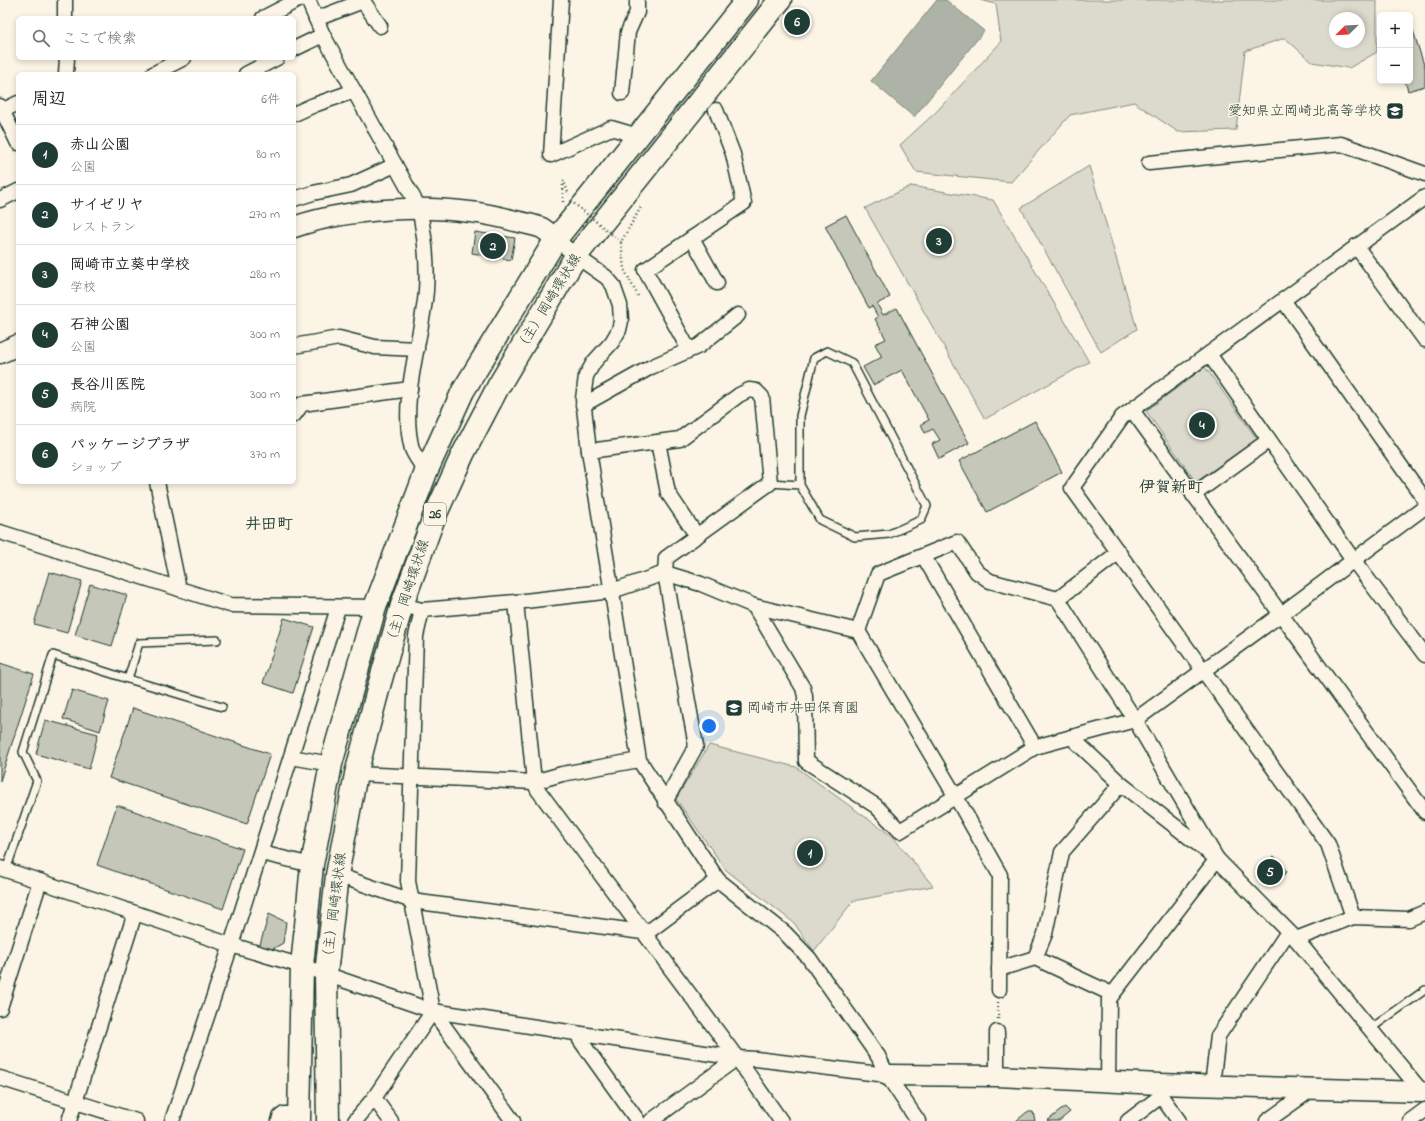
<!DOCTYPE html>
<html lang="ja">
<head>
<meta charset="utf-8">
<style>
  :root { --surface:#fff; --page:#f2f2f2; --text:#222; --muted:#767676; --line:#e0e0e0; --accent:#1f3d34 }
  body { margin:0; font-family:"Indie Flower","Klee One",sans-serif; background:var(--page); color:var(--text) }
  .controls { position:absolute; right:12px; top:12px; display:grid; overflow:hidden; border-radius:6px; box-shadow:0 2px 6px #0003 }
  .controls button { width:36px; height:36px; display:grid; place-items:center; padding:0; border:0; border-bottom:1px solid var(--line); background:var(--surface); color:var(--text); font:20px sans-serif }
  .compass { position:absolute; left:1329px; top:12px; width:36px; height:36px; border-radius:50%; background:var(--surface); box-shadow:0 2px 6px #0003; rotate:246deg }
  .you { position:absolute; left:709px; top:726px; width:14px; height:14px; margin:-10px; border:3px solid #fff; border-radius:50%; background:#1a73e8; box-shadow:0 0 0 6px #1a73e833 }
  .badge { display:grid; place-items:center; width:26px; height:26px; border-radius:50%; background:var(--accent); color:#fff; font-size:13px; font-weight:700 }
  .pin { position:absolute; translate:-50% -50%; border:2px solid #fff; box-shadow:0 1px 4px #0006 }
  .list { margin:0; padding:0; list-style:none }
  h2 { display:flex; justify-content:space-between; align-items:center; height:52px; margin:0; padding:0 16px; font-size:17px }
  h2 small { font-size:13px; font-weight:400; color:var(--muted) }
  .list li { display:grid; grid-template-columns:26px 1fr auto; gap:12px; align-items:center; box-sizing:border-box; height:60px; padding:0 16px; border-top:1px solid var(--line) }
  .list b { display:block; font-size:15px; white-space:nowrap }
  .list p { margin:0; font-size:13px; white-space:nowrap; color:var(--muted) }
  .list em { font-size:13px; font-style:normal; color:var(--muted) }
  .icon { flex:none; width:22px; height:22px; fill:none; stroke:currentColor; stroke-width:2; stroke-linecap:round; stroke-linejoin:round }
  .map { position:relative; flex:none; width:1425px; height:1121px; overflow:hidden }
  .search { position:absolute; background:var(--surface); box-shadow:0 2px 6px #0003; left:16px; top:16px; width:280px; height:44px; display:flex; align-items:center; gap:10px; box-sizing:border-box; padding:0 14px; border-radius:6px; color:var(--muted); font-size:15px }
  .panel { position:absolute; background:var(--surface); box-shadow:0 2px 6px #0003; left:16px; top:72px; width:280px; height:412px; border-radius:6px }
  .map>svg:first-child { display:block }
  .green { fill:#dcdacc; stroke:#7e8c80; fill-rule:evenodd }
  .water { fill:#aeb3a7; stroke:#758479 }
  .building { fill:#c5c7b9; stroke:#1f3d34 }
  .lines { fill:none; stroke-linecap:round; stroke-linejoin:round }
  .lane-casing { stroke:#1f3d34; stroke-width:10 }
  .street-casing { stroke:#1f3d34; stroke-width:17 }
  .secondary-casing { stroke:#1f3d34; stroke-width:23 }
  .primary-casing { stroke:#1f3d34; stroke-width:25 }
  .path { stroke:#1f3d34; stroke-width:2.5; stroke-dasharray:1 3; stroke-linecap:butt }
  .lane { stroke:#fcf5e5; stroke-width:7 }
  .street { stroke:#fcf5e5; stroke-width:14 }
  .secondary { stroke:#fcf5e5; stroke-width:20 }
  .primary { stroke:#fcf5e5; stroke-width:22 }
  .path-bridge { stroke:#1f3d34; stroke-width:2.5; stroke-dasharray:1 3; stroke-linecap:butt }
  .labels { text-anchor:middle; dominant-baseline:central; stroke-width:3; stroke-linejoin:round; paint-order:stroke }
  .shield { fill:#fcf5e5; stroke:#617469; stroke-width:1 }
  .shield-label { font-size:13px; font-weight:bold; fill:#1f3d34 }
  .poi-label { font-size:14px; fill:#1f3d34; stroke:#fcf5e5; text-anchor:end }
  .street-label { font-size:14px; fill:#1f3d34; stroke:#fcf5e5 }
  .quarter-label { font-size:16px; font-weight:bold; fill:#1f3d34; stroke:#fcf5e5 }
</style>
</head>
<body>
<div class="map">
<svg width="1425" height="1121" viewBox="0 0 1425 1121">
  <rect width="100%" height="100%" fill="#fcf5e5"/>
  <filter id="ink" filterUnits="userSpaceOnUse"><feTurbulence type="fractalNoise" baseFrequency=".025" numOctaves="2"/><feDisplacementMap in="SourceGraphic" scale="8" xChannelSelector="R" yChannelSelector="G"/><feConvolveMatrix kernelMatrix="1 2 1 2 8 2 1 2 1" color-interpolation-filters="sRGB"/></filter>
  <g filter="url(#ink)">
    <g class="green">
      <path d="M980 0H1377V52L1349 68 1312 62 1285 38 1245 51 1236 130 1178 132 1134 102 1070 115 1011 182 916 172 900 145 936 112 1001 42 996 4ZM1335 18H1359V42H1335Z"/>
      <polygon points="1089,166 1137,329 1101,352 1021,208"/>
      <polygon points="911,186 993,200 1089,362 985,419 865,208"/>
      <polygon points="1205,367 1257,439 1196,482 1146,411"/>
      <polygon points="709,745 796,767 893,837 933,886 853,901 814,951 794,923 726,870 676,799"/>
    </g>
    <polygon class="water" points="937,0 946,0 984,31 914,117 871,81"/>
    <g class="building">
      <polygon points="1410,21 1425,68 1425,86 1408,91 1405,81 1410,81"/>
      <polygon points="846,215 890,297 877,304 883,315 897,308 969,443 939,459 932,444 940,440 933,429 925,433 921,424 929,420 902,370 873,385 863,367 882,357 875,344 886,339 875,319 878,317 872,306 869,308 825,226"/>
      <polygon points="475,232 515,238 511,260 472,253"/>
      <polygon points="1035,421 1062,472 987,512 959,461"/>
      <polygon points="49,572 82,581 67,633 34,624"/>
      <polygon points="90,584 127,595 112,646 75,635"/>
      <polygon points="284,618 314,627 293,693 263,683"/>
      <polygon points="0,663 34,674 0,781"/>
      <polygon points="72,690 109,701 100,731 63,719"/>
      <polygon points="133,708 270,754 247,824 109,778"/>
      <polygon points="45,720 98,734 89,769 36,754"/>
      <polygon points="117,805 243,849 223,909 97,865"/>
      <polygon points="1274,856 1287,872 1269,887 1256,871"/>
      <polygon points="269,914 286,922 283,943 271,950 259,948"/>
      <polygon points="1065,1107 1070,1112 1059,1121 1047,1121"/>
      <polygon points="1027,1112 1033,1112 1035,1121 1016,1121"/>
    </g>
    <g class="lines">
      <g class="lane-casing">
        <g id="lane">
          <polyline points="770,483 800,485 800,416 814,358 827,351 852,363 927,506 921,520 889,534 855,537 820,520 800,485"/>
          <polyline points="128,679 222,707"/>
          <polyline points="6,870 37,781 23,752 53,655 128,679 139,643 217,640"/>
          <polyline points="1370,1029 1425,990"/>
        </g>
      </g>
      <g class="street-casing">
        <g id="street">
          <polyline points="65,0 65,18"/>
          <path d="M308 0 323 35 419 208C425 236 428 263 426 291 422 339 399 401 412 449 415 457 422 465 426 472"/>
          <polyline points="561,0 551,155 611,128 638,136"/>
          <polyline points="263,18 298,0"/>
          <polyline points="316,19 363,1 380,26"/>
          <polyline points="294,49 323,35"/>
          <polyline points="66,74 67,58"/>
          <polyline points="153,74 184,58"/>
          <polyline points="246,74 277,58"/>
          <polyline points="622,93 628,32 637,12 637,0"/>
          <polyline points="0,106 18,143"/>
          <polyline points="2,111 18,103"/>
          <polyline points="294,114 314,105 354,91"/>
          <polyline points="1149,163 1341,144 1425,174"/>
          <polyline points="294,199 313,193 351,185 395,165"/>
          <polyline points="0,200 18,191"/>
          <polyline points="692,238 717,283"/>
          <polyline points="556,239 576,256 606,277 613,285 620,305 621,321 619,330 612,342 594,362 586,376 583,399 589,451 639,760 718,880 785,933 809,958 878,1056 887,1075 918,1121"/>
          <polyline points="1356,246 1425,340"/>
          <polyline points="1283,300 1425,500"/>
          <polyline points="294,346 339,338 375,347 417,349"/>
          <polyline points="689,350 645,270 744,203 733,154 716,110"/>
          <polyline points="1209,354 1354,561 1425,655"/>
          <polyline points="583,405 651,367 699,346 738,315"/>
          <polyline points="1132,410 1425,812"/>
          <polyline points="294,415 302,404 410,389"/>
          <polyline points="658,442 668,493 697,536"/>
          <polyline points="589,451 680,439 739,395 749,390 756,391 762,397 770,483 666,558 665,573 696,746 665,802"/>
          <polyline points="157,482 179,589"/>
          <polyline points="1193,495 1269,440"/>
          <polyline points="0,532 230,605 375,607"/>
          <polyline points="924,557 1035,747"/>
          <polyline points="1058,599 1119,552"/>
          <polyline points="516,602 534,782 538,790 737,1058 781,1121"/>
          <polyline points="402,605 422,610 516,602 612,591 665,573 701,584 754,606 858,631 956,797 1000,875 999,990"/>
          <polyline points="754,606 803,688 805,696 806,761 876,806 900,831 1035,747 1135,720 1280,615 1425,507"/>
          <polyline points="422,610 416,636 408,881 433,1011 513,1121"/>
          <polyline points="858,631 878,574 957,542 977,572 990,581 1058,599 1135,720 1217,859"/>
          <polyline points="1071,737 1121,784 1217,859 1296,939 1422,1092 1425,1093"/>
          <polyline points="291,757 331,764"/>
          <polyline points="356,774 534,782 562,774 639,760"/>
          <polyline points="261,853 312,865"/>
          <polyline points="0,868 231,945 302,966 433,1011 737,1058 756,1059 887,1075"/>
          <polyline points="337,875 412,901 642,932 652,929 718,880"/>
          <polyline points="1353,917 1328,844 1072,488 1122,417 1425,197"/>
          <polyline points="1296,939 1353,917 1409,919 1425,912"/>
          <polyline points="1035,958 1045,934 1062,852 1121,784"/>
          <polyline points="999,969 1035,958 1112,994"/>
          <polyline points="0,1008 40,881"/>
          <polyline points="580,1034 580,1040 638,1121"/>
          <polyline points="997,1076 997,1032"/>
          <polyline points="0,1078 136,1121"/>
          <polyline points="1108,1082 1109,999 1217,859"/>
          <polyline points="1159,1084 1161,1096 1179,1121"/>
          <polyline points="1212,1085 1218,1036 1288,932"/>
          <polyline points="374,1098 391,1121"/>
          <polyline points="69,1121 135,913"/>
          <polyline points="172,1121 231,945 338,608"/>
          <polyline points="279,1121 280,1117 284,1114 298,1114"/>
          <polyline points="355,1121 374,1098 433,1011"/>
          <polyline points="651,1121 737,1058"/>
          <polyline points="1128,1121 1161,1096"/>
          <polyline points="1267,1121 1312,1089"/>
          <polyline points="1410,1121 1425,1110"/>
        </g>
      </g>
      <g class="secondary-casing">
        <g id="secondary">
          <path d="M294 227C358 205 451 203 515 221 524 223 534 225 542 228 547 231 552 236 556 239"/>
          <polyline points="0,353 18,345"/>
          <polyline points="887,1075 997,1076 1159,1084 1422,1092"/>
        </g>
      </g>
      <g class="primary-casing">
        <g id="primary">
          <polyline points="299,1121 302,966 312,865 331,764 375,607 426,472 463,391 556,239 747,0"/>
          <polyline points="328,1121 326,974 337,875 356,774 379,686 402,605 433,520 463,454 498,387 576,256 780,0"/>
        </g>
      </g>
      <g class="path">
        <polyline points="563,202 563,179 569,195"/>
        <polyline points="638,296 624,269 621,242 641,207"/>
        <polyline points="998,1019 998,1002"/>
      </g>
      <use href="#lane" class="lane"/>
      <use href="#street" class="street"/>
      <use href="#secondary" class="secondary"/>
      <use href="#primary" class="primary"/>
      <polyline class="path-bridge" points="571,201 621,242"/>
    </g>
  </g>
  <defs>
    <g id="school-square" transform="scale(0.9)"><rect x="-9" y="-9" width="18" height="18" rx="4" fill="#1f3d34" stroke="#fcf5e5"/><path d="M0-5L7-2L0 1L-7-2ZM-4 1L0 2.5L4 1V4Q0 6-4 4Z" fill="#fff"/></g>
  </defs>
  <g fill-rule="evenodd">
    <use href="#school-square" x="1395" y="111"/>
    <use href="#school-square" x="734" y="708"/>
  </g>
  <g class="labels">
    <rect class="shield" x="424" y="503" width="22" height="22" rx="3"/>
    <g class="shield-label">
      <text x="435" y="514">26</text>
    </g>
    <g class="poi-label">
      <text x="1382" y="111">愛知県立岡崎北高等学校</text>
      <text x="747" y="708" text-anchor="start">岡崎市井田保育園</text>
    </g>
    <g class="street-label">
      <text transform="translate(549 303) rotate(-59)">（主）岡崎環状線</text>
      <text transform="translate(408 593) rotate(-72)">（主）岡崎環状線</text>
      <text transform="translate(335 908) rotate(-83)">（主）岡崎環状線</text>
    </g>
    <g class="quarter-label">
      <text x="1171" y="488">伊賀新町</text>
      <text x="269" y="525">井田町</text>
    </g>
  </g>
</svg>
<div class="controls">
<button>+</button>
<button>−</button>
</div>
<svg class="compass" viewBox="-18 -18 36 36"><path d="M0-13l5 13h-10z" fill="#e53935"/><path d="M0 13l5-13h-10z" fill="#767676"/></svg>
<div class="you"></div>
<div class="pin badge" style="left:810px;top:853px">1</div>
<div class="pin badge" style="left:493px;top:246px">2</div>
<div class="pin badge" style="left:939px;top:241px">3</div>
<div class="pin badge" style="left:1202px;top:425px">4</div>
<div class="pin badge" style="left:1270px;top:872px">5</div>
<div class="pin badge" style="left:797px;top:22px">6</div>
<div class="search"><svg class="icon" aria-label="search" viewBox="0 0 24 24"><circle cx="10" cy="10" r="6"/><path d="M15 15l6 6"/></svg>ここで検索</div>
<section class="panel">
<h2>周辺<small>6件</small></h2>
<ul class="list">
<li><span class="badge">1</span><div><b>赤山公園</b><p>公園</p></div><em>80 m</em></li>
<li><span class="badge">2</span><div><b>サイゼリヤ</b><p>レストラン</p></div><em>270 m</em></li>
<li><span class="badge">3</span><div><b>岡崎市立葵中学校</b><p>学校</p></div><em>280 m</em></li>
<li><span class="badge">4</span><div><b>石神公園</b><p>公園</p></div><em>300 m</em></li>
<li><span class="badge">5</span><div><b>長谷川医院</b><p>病院</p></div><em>300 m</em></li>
<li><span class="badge">6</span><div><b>パッケージプラザ</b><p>ショップ</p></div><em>370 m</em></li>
</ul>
</section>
</div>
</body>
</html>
